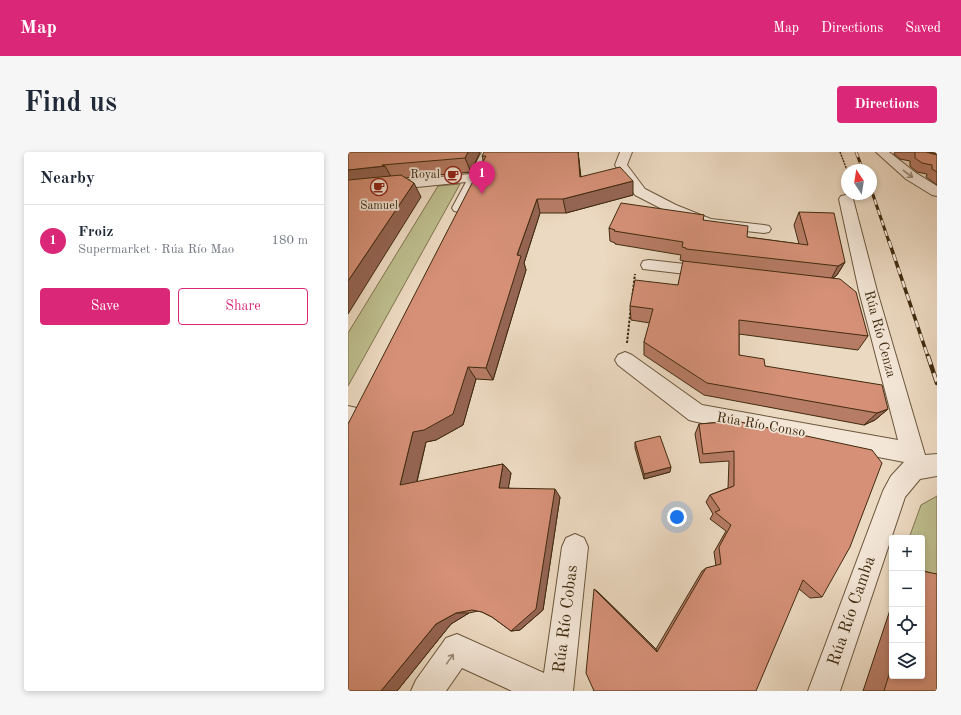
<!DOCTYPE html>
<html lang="en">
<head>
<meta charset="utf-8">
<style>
  :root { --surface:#fff; --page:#f6f6f7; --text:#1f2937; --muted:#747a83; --line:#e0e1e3; --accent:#db2777 }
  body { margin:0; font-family:"Old Standard TT",serif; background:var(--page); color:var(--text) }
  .controls { position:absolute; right:12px; bottom:12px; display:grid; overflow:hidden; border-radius:4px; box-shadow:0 2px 6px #0003 }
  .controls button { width:36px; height:36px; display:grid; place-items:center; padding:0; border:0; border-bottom:1px solid var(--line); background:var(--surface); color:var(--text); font:20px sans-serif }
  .compass { position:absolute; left:493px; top:12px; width:36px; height:36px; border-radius:50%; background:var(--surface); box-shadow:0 2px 6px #0003; rotate:348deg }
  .you { position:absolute; left:329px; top:365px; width:14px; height:14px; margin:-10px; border:3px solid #fff; border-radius:50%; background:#1a73e8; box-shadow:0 0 0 6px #1a73e833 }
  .badge { display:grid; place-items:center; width:26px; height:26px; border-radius:50%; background:var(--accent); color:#fff; font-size:13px; font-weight:700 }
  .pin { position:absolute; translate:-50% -33px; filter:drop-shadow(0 1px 2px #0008) }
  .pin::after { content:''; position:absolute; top:21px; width:14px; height:12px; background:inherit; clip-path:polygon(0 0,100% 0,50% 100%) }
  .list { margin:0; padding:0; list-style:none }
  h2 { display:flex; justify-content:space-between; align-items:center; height:52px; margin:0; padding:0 16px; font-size:17px }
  h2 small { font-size:13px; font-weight:400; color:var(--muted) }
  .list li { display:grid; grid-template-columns:26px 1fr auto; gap:12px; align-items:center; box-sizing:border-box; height:72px; padding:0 16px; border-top:1px solid var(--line) }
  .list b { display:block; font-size:15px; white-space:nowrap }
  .list p { margin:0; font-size:13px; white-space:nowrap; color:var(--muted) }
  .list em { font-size:13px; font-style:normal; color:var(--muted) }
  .actions { display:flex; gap:8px; padding:12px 16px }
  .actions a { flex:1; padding:9px 0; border:1px solid var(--accent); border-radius:4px; text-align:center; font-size:14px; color:var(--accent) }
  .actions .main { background:var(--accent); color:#fff }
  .icon { flex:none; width:22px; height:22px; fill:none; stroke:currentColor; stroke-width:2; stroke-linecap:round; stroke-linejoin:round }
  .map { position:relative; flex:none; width:589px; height:539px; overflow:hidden; border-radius:4px }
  header { display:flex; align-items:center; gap:24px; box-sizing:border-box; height:56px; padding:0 20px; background:var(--accent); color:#fff }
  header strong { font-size:19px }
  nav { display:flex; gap:22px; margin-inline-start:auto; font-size:14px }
  .intro { display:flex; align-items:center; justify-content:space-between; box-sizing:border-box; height:96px; padding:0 24px }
  h1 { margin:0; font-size:28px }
  .button { padding:10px 18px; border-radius:4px; background:var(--accent); color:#fff; font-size:14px; font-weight:700 }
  main { display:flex; gap:24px; padding:0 24px }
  aside { flex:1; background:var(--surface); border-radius:4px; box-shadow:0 2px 6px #0003 }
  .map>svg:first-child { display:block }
  .green { fill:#bebe8e; stroke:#7f744e }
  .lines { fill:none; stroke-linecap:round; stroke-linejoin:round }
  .pedestrian-casing { stroke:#6b563c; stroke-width:2 }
  .minor-casing { stroke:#6b563c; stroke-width:2 }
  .path-far1 { stroke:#402b0f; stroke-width:1.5; stroke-dasharray:2 1; stroke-linecap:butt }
  .path { stroke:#402b0f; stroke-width:2; stroke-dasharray:2.5 1.5; stroke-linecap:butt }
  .pedestrian { fill:#f3e6d7; fill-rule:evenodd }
  .minor { fill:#f3e6d7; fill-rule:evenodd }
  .rail-far2-casing { stroke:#402b0f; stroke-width:3 }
  .rail-far1-casing { stroke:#402b0f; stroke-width:3.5 }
  .rail-casing { stroke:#402b0f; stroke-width:4.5 }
  .rail-far2 { stroke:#f3e6d7; stroke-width:2; stroke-dasharray:5.5; stroke-linecap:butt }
  .rail-far1 { stroke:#f3e6d7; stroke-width:2.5; stroke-dasharray:7; stroke-linecap:butt }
  .rail { stroke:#f3e6d7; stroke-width:3; stroke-dasharray:9; stroke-linecap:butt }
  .wall { fill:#b77c66; stroke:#402b0f }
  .shaded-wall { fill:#956553; stroke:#402b0f }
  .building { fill:#d59077; stroke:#402b0f }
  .oneway { stroke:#9a8873 }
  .labels { text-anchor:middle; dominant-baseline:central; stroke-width:3.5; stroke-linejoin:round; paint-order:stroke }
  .far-poi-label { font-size:12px; fill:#402b0f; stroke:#f3e6d7; text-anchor:end }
  .street-label { font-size:14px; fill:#402b0f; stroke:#f3e6d7 }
  .near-street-label { font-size:17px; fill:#402b0f; stroke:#f3e6d7 }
</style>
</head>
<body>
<header>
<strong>Map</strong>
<nav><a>Map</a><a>Directions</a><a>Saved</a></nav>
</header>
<div class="intro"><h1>Find us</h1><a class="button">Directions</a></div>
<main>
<aside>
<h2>Nearby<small></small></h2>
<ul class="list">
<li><span class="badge">1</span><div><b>Froiz</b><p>Supermarket · Rúa Río Mao</p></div><em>180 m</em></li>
</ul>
<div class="actions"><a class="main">Save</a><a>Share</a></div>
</aside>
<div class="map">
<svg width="589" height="539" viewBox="0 0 589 539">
  <rect width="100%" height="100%" fill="#ecd9c1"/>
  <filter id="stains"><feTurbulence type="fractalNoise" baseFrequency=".005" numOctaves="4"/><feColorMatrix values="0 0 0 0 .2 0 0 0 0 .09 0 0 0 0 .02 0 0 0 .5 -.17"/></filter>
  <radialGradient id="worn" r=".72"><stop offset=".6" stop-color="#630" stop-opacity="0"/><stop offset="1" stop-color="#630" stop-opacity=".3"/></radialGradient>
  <g class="green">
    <polygon points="112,32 0,234 0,181 90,34"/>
    <polygon points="589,344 589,423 574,418 574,386 561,386 573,353"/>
  </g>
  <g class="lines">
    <g class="pedestrian-casing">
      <polygon id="pedestrian" points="0,254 13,257 16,262 13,267 0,270"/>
    </g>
    <g class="minor-casing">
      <g id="minor">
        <polygon points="134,0 146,0 116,59 111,60 106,59 104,56 118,30 0,42 0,34 122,22"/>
        <polygon points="272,0 284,0 279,13 297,37 328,53 363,67 416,73 421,74 423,77 421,80 416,81 360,75 318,59 287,43 267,13"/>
        <polygon points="528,0 541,0 568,21 589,34 589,44 584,43 558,27"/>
        <polygon points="498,43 503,44 505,47 529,139 577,303 589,302 589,324 572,327 557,345 492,539 460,539 535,339 543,324 556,310 349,270 341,268 270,213 267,208 270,203 277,200 284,203 354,253 550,288 511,139 491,47 493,44"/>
        <polygon points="301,108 364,115 370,116 372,120 370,124 364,125 295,117 293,113 295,109"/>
        <polygon points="227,382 236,386 240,395 225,539 164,539 114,516 98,539 63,539 68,528 98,486 109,482 196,521 214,395 218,386"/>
      </g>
    </g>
    <polyline class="path-far1" points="492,0 499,18"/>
    <g class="path">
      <polyline points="284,147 287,122"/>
      <polyline points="279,191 283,154"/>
    </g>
    <use href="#pedestrian" class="pedestrian"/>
    <use href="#minor" class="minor"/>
    <g class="rail-far2-casing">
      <g id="rail-far2">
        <polyline points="508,0 515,18"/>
        <polyline points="523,37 541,90"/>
      </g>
    </g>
    <g class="rail-far1-casing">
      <polyline id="rail-far1" points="541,89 580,205"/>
    </g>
    <g class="rail-casing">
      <polyline id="rail" points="580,204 589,231"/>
    </g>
    <use href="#rail-far2" class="rail-far2"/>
    <use href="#rail-far1" class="rail-far1"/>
    <use href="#rail" class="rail"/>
  </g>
  <g class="wall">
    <polygon points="0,0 132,0 123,20 57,26 73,45"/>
    <polygon points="230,0 233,25 285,43 218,61 192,61 176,111 178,118 145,228 128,227 115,273 88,288 78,290 69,330 155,312 163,321 160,336 212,345 195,458 172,478 163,479 144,465 134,460 130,459 121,461 103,472 49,539 0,539 135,8 134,4"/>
    <polygon points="547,0 578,0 589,3 589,33 578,25 579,22 569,20 562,14 562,9 552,7 546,2"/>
    <polygon points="581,0 589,0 589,2"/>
    <polygon points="451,60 497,110 489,123 484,127 520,184 510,198 391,182 391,203 417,214 540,257 527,268 516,273 356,243 296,203 296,190 302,171 283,168 282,154 330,133 336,109 332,108 333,103 267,92 267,91 262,89 261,76 356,63 355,68 399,85 451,92 446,73"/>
    <polygon points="388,269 474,445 462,446 451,437 246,539 249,439 308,497 354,419 358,416 368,414 366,400 378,379 362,367 365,362 358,350 362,343 380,336 381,309 352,311 347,282 351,272"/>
    <polygon points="287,290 322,320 296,327 287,296"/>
    <polygon points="544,452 544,524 589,539 515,539"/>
  </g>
  <g class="shaded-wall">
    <polygon points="120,0 132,0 123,20 117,6"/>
    <polygon points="230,0 234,39 232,25"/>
    <polygon points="37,14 45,28 0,33 0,18"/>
    <polygon points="285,29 285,43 218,61 215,47"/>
    <polygon points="66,31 73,45 0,162 0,129"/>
    <polygon points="189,47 192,61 176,111 178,118 145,228 138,216 169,103"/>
    <polygon points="497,110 489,123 483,127 490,114"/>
    <polygon points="120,215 128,227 115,273 88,288 78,290 66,341 52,333 65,280"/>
    <polygon points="540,257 527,268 516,273 529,261"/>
    <polygon points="155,312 163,321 159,344 151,336"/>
    <polygon points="323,315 322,320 296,327 296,322"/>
    <polygon points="207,337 212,345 195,458 172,478 163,479"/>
    <polygon points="246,437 249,439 308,497 309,500"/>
    <polygon points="108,461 121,461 103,472 49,539 33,539 88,472"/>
  </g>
  <g class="building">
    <polygon points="0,0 120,0 117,6 34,13 37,14 0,18"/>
    <polygon points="136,0 230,0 232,25 272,15 285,29 215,47 189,47 169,103 173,104 138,216 120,215 105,262 76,278 65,280 52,333 155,312 151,336 207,337 188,457 163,479 144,465 134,460 124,458 108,461 88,472 33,539 0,539 0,272 138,4 134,4"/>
    <polygon points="567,0 578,0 589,3 589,20 584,17 584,13 574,11 567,6"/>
    <polygon points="53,23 66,31 0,129 0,28"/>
    <polygon points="273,51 356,63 355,68 400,74 399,85 460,93 451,60 486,61 497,110 490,114 338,97 338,96 334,95 335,90 266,79 267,78 261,76"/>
    <polygon points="335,109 492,127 508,140 520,184 391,168 391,203 416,207 417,214 534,233 540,257 529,261 359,231 296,190 305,157 282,154 287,128 330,133"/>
    <polygon points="388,269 524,298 534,311 502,395 474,445 455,428 408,539 246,539 238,521 246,437 309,500 358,416 373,412 371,395 383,373 367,360 372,358 362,343 386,334 386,299 355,302 351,272"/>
    <polygon points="312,284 323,315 296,322 287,290"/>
    <polygon points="574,419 589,422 589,539 536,539 544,513 544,524 574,524"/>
  </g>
  <defs><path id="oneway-shaft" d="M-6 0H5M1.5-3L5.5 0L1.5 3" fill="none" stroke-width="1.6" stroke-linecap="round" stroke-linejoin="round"/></defs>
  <g class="oneway">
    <use href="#oneway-shaft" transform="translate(560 22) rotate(37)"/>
    <use href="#oneway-shaft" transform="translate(102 507) rotate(-55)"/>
  </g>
  <defs>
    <g id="cafe-ring" transform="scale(0.9)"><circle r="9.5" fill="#f3e6d7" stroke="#8f2418" stroke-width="1.5"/><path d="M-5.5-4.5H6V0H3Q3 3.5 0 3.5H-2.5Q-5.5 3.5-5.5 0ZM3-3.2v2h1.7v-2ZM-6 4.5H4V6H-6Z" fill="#8f2418"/></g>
  </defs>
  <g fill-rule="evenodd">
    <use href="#cafe-ring" x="105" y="23"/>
    <use href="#cafe-ring" x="31" y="35"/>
  </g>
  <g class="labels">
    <g class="far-poi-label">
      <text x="92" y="23">Royal</text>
      <text x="31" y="54" text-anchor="middle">Samuel</text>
    </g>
    <g class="street-label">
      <text transform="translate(532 182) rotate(75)">Rúa Río Cenza</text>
      <text transform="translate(413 273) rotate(10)">Rúa Río Conso</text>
    </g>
    <g class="near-street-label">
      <text transform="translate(504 459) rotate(-71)">Rúa Río Camba</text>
      <text transform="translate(218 467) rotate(-83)">Rúa Río Cobas</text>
    </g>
  </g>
  <rect width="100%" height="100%" filter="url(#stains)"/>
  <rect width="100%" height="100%" fill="url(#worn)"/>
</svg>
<div class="controls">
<button>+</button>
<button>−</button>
<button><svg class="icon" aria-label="locate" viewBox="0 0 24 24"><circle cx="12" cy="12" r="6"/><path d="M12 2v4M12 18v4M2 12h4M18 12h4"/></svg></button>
<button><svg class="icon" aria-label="layers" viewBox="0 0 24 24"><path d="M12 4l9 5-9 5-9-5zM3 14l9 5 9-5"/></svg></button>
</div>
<svg class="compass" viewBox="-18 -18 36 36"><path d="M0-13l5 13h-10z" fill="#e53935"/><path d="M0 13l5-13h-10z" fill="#747a83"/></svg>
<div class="you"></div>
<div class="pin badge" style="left:134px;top:42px">1</div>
</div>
</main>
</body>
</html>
